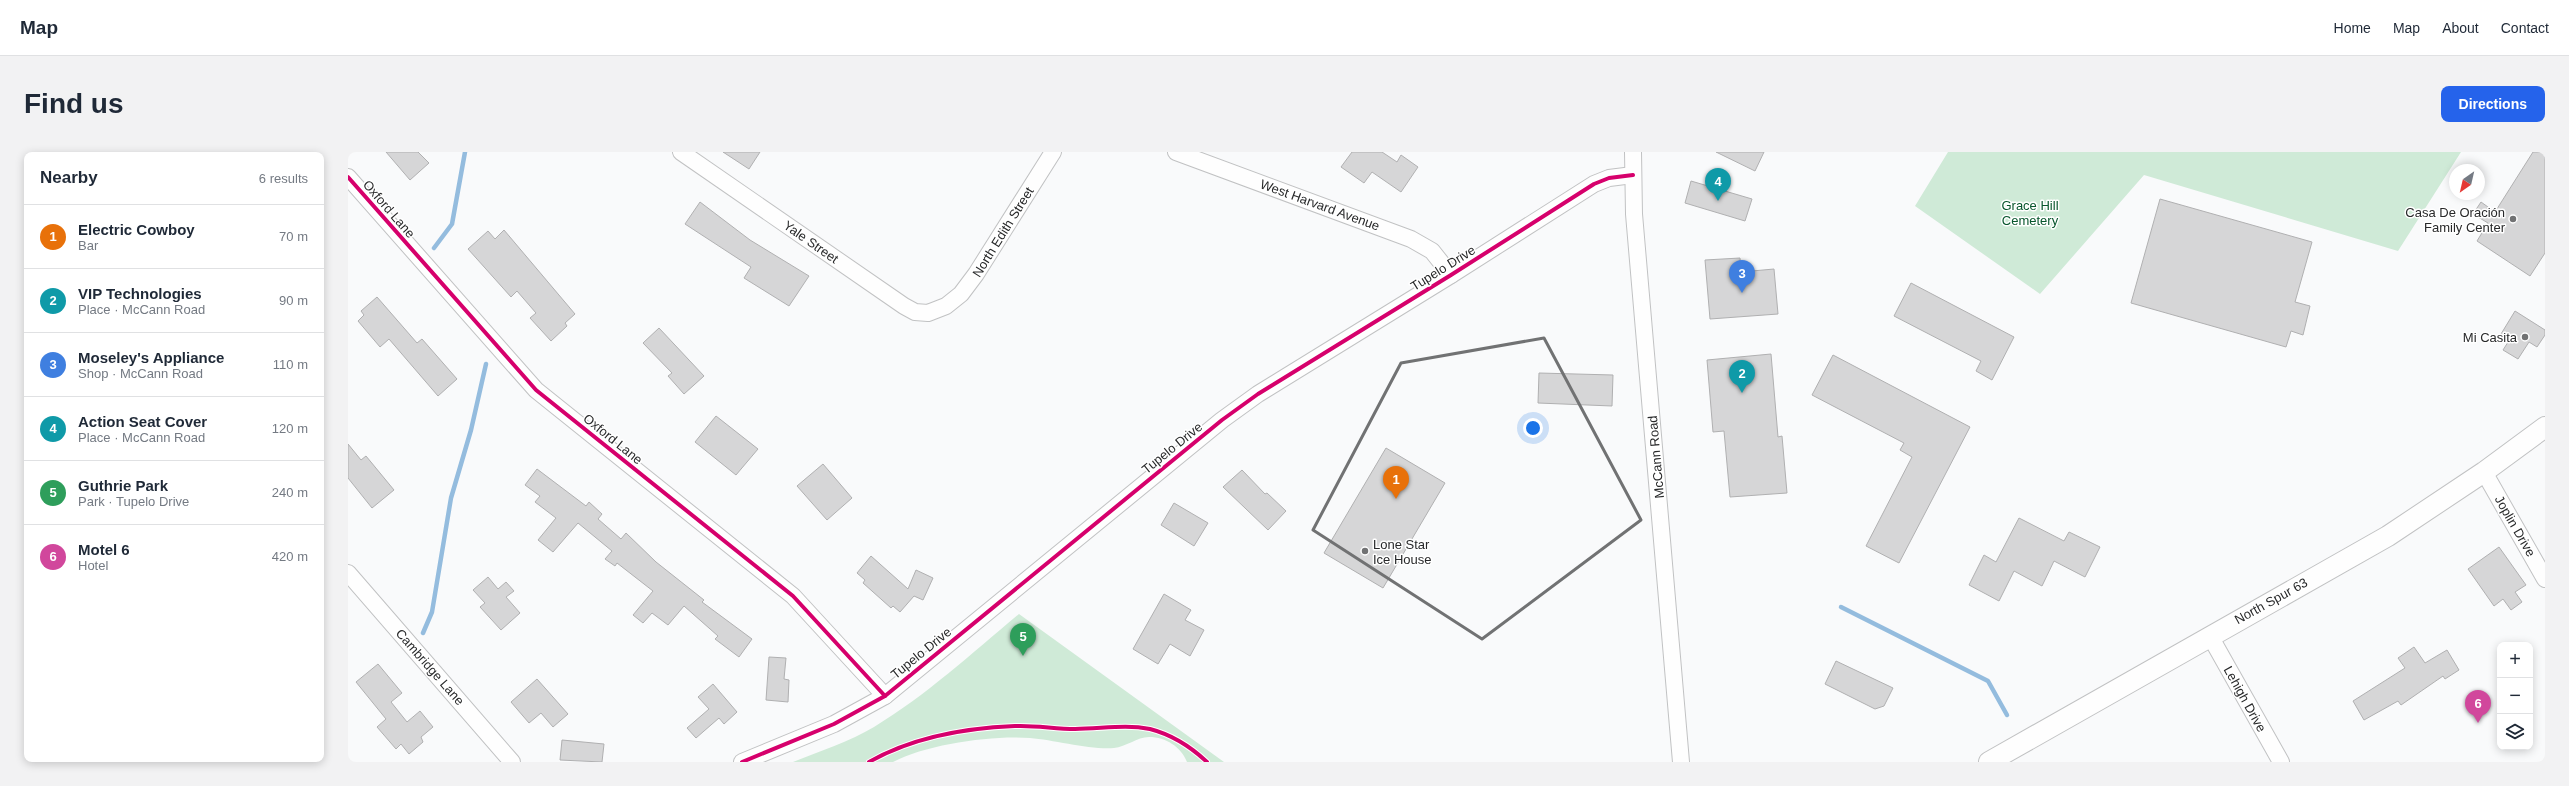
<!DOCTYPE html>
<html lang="en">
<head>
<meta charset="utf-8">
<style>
  :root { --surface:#fff; --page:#f2f2f3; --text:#1f2937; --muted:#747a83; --line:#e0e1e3; --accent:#2563eb }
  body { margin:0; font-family:Arial,sans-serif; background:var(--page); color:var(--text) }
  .controls { position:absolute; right:12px; bottom:12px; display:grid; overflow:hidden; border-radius:8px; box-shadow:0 2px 10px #0003 }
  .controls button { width:36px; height:36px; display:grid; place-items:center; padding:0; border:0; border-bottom:1px solid var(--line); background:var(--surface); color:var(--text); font:20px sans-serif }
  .compass { position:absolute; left:2101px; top:12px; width:36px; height:36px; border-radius:50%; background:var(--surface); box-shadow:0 2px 10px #0003; rotate:214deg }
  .you { position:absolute; left:1185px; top:276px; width:14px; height:14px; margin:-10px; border:3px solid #fff; border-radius:50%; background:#1a73e8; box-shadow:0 0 0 6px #1a73e833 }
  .badge { display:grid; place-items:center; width:26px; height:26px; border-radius:50%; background:var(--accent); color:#fff; font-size:13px; font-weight:700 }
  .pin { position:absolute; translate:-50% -33px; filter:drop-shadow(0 1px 2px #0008) }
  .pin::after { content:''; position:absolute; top:21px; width:14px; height:12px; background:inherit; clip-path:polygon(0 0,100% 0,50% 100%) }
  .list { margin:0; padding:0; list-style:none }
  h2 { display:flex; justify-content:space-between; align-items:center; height:52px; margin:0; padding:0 16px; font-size:17px }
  h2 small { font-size:13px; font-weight:400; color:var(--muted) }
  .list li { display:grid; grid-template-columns:26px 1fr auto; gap:12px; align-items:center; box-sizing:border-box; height:64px; padding:0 16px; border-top:1px solid var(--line) }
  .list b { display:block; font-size:15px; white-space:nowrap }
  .list p { margin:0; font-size:13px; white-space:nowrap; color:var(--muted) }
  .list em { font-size:13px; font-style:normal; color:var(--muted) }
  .icon { flex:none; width:22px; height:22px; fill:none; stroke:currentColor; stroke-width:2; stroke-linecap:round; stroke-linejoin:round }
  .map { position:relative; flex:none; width:2197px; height:610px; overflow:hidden; border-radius:8px }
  header { display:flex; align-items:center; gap:24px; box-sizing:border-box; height:56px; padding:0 20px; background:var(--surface); border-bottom:1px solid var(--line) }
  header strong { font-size:19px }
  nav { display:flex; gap:22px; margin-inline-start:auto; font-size:14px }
  .intro { display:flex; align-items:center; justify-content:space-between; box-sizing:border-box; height:96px; padding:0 24px }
  h1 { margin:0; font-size:28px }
  .button { padding:10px 18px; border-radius:8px; background:var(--accent); color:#fff; font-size:14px; font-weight:700 }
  main { display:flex; gap:24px; padding:0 24px }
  aside { flex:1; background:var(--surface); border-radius:8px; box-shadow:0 2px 10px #0003 }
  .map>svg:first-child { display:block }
  .green { fill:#cfead7 }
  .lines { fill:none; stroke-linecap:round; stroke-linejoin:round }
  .stream { stroke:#94bcde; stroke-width:4.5 }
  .building { fill:#d6d6d7; stroke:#b0b0b1 }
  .minor-casing { stroke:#c1c2c3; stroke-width:18 }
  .major-casing { stroke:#c1c2c3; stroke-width:22 }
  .minor { stroke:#fefefe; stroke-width:16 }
  .major { stroke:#fefefe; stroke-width:20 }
  .cycleway-casing { stroke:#fff; stroke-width:6 }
  .cycleway { stroke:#d6006c; stroke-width:4 }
  .marked { fill:none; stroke:#717273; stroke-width:3; stroke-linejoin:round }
  .poi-dot { fill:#717273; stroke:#fff; stroke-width:1.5 }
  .labels { text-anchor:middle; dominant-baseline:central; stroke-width:3; stroke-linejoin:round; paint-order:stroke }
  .street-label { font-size:13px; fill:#28292a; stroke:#fff }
  .park-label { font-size:13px; fill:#07562c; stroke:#fff }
  .poi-label { font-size:13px; fill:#28292a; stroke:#fff; text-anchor:end }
</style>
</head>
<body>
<header>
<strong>Map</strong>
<nav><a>Home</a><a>Map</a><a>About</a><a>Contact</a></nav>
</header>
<div class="intro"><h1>Find us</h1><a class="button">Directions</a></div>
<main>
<aside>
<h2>Nearby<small>6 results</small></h2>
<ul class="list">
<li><span class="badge" style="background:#e8710a">1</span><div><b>Electric Cowboy</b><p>Bar</p></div><em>70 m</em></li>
<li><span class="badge" style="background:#0f9aa8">2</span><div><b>VIP Technologies</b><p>Place · McCann Road</p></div><em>90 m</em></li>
<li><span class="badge" style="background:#3f7fe0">3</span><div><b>Moseley's Appliance</b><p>Shop · McCann Road</p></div><em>110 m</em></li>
<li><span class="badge" style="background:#0f9aa8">4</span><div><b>Action Seat Cover</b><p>Place · McCann Road</p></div><em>120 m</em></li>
<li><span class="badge" style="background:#2e9e5b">5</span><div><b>Guthrie Park</b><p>Park · Tupelo Drive</p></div><em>240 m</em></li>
<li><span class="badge" style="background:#d1479c">6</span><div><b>Motel 6</b><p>Hotel</p></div><em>420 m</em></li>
</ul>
</aside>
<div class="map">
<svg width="2197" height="610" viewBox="0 0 2197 610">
  <rect width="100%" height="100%" fill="#f9fafb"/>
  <g class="green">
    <polygon points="1600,0 2113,0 2050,99 1796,23 1692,142 1567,54"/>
    <path d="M671 462 876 610H839C833 595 818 585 801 585 789 585 778 595 766 596 743 598 706 588 682 586 644 583 579 592 545 610H445C472 599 501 590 526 575 579 543 624 501 671 462Z"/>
  </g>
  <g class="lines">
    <g class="stream">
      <polyline points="86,96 104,72 117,0"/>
      <polyline points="1493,455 1640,529 1659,563"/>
      <polyline points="75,481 84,460 103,346 123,278 138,212"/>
    </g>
  </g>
  <g class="building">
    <polygon points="38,0 70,0 81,11 62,28"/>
    <polygon points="375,0 412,0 401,17"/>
    <polygon points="1004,0 1034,0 1049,10 1053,3 1070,15 1053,40 1024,20 1016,31 993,15"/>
    <polygon points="1368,0 1416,0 1407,19"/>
    <polygon points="2185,0 2197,0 2197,101 2182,124 2129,89 2140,71 2125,62 2133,50 2147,60"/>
    <polygon points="1343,29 1404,47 1397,69 1337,51"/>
    <polygon points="1812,47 1964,90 1947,150 1962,154 1955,183 1943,179 1938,195 1783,151"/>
    <polygon points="352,50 402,88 461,124 441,154 396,126 403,115 337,72"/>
    <polygon points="156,78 227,162 217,171 219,174 203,189 182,166 188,161 169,139 163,145 120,97 140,79 147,87"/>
    <polygon points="1392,106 1393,120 1426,117 1430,162 1362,167 1357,108"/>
    <polygon points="1563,131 1666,185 1644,228 1628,219 1633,209 1546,164"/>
    <polygon points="29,145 69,191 74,187 109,227 90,244 41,187 32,195 10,169 16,163 13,159"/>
    <polygon points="2167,159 2197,178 2197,183 2189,195 2181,190 2170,207 2155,198 2162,187 2153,182"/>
    <polygon points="311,176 356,224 336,242 320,224 324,221 295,191"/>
    <polygon points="1423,202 1430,285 1434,284 1439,341 1382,345 1376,279 1365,280 1359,208"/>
    <polygon points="1485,203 1622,275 1551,411 1518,394 1564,305 1552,298 1556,291 1464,243"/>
    <polygon points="1191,221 1265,223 1264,254 1190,251"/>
    <polygon points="368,264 410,297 388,323 347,290"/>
    <polygon points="0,292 13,308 18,304 46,338 24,356 0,326"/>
    <polygon points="1038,296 1097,331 1035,436 976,401"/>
    <polygon points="475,312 504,346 479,368 449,334"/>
    <polygon points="189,317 238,354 241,350 254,362 250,367 273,387 278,381 308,410 356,448 354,450 404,487 391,505 367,487 370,484 336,454 320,473 304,461 295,471 285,463 305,439 269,411 267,414 257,407 264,399 230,371 205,400 190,388 208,366 187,350 192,344 177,333"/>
    <polygon points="894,318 917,342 919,341 938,359 920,378 875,335"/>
    <polygon points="826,351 860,371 846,394 813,373"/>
    <polygon points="1671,366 1716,389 1721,380 1752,395 1737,425 1706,409 1694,434 1666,419 1651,449 1621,433 1636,403 1648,410"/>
    <polygon points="2151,395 2178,433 2167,440 2174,450 2163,458 2155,447 2146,454 2120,417"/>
    <polygon points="523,404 560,437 568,418 585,426 575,448 566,444 552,460 545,454 543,456 515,431 517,428 509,421"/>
    <polygon points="140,425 150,437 158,430 166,439 158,445 172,461 153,478 132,455 137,451 125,438"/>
    <polygon points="816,442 843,458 837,468 856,478 842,504 822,492 810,512 785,497"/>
    <polygon points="2066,495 2077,511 2099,498 2111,518 2097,527 2095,524 2053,553 2050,549 2016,568 2005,549 2057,516 2050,506"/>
    <polygon points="421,505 438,506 436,527 441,528 440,550 418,548"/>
    <polygon points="1488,509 1545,536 1536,554 1527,557 1477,532"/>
    <polygon points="30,512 54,541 43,550 59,570 72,559 85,575 73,585 75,590 61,602 53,592 48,597 29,575 38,567 8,530"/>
    <polygon points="189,527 220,562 205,575 193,561 181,571 163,550"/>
    <polygon points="365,532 389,560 376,572 371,566 348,586 339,576 361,557 350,545"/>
    <polygon points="214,588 256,592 254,610 212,608"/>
  </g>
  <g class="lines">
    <g class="minor-casing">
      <g id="minor">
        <polyline points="333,0 556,154 567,160 580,161 598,154 613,142 628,122 705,0"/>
        <polyline points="828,0 1063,87 1084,99 1103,123"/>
        <polyline points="1285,0 1286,62 1333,610"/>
        <polyline points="0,25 188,238 445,444 537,544"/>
        <polyline points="2136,320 2197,427"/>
        <polyline points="0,421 164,610"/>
        <polyline points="1862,484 1933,610"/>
        <polyline points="394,610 486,572 537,544 874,268 910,242 1103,123 1246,32 1261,26 1285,23"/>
      </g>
    </g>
    <g class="major-casing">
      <polyline id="major" points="1641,610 2040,384 2136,320 2197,275"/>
    </g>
    <use href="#minor" class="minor"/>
    <use href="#major" class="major"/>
    <g class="cycleway-casing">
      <g id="cycleway">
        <polyline points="0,25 188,238 445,444 537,544"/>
        <polyline points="394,610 486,572 537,544 874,268 910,242 1103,123 1246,32 1261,26 1285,23"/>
        <path d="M521 610C565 585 616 576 667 574 687 573 707 577 727 577 753 577 777 572 802 577 825 583 842 594 859 610"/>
      </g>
    </g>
    <use href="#cycleway" class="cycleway"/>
  </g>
  <path class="marked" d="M1196 186 1293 368 1134 487 965 378 1053 211Z"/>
  <g class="poi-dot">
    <circle cx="2165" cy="67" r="4"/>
    <circle cx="2177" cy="185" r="4"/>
    <circle cx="1017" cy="399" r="4"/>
  </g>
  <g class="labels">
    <g class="street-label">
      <text transform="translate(972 53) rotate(20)">West Harvard Avenue</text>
      <text transform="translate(41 57) rotate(49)">Oxford Lane</text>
      <text transform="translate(655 80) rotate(-58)">North Edith Street</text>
      <text transform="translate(463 90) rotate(35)">Yale Street</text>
      <text transform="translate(1095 116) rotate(-32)">Tupelo Drive</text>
      <text transform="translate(265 287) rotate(39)">Oxford Lane</text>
      <text transform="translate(824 296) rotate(-39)">Tupelo Drive</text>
      <text transform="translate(1308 305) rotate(-95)">McCann Road</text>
      <text transform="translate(2167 374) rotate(60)">Joplin Drive</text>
      <text transform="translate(1923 449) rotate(-29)">North Spur 63</text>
      <text transform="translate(573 501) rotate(-39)">Tupelo Drive</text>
      <text transform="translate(82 515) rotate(49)">Cambridge Lane</text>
      <text transform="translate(1897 547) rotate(61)">Lehigh Drive</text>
    </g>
    <g class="park-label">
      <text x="1682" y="53">Grace Hill<tspan x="1682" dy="15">Cemetery</tspan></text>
    </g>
    <g class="poi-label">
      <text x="2157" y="60">Casa De Oración<tspan x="2157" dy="15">Family Center</tspan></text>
      <text x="2169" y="185">Mi Casita</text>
      <text x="1025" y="392" text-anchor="start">Lone Star<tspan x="1025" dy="15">Ice House</tspan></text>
    </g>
  </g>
</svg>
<div class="controls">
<button>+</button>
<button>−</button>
<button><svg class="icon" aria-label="layers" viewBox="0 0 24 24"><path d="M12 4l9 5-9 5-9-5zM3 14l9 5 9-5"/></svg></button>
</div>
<svg class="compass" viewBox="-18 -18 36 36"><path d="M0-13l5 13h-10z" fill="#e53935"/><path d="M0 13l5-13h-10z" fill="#747a83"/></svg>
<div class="you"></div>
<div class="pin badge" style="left:1048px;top:347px;background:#e8710a">1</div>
<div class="pin badge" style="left:1394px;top:241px;background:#0f9aa8">2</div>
<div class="pin badge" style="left:1394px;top:141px;background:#3f7fe0">3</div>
<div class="pin badge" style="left:1370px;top:49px;background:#0f9aa8">4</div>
<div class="pin badge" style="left:675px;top:504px;background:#2e9e5b">5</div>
<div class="pin badge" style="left:2130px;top:571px;background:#d1479c">6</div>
</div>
</main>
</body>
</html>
